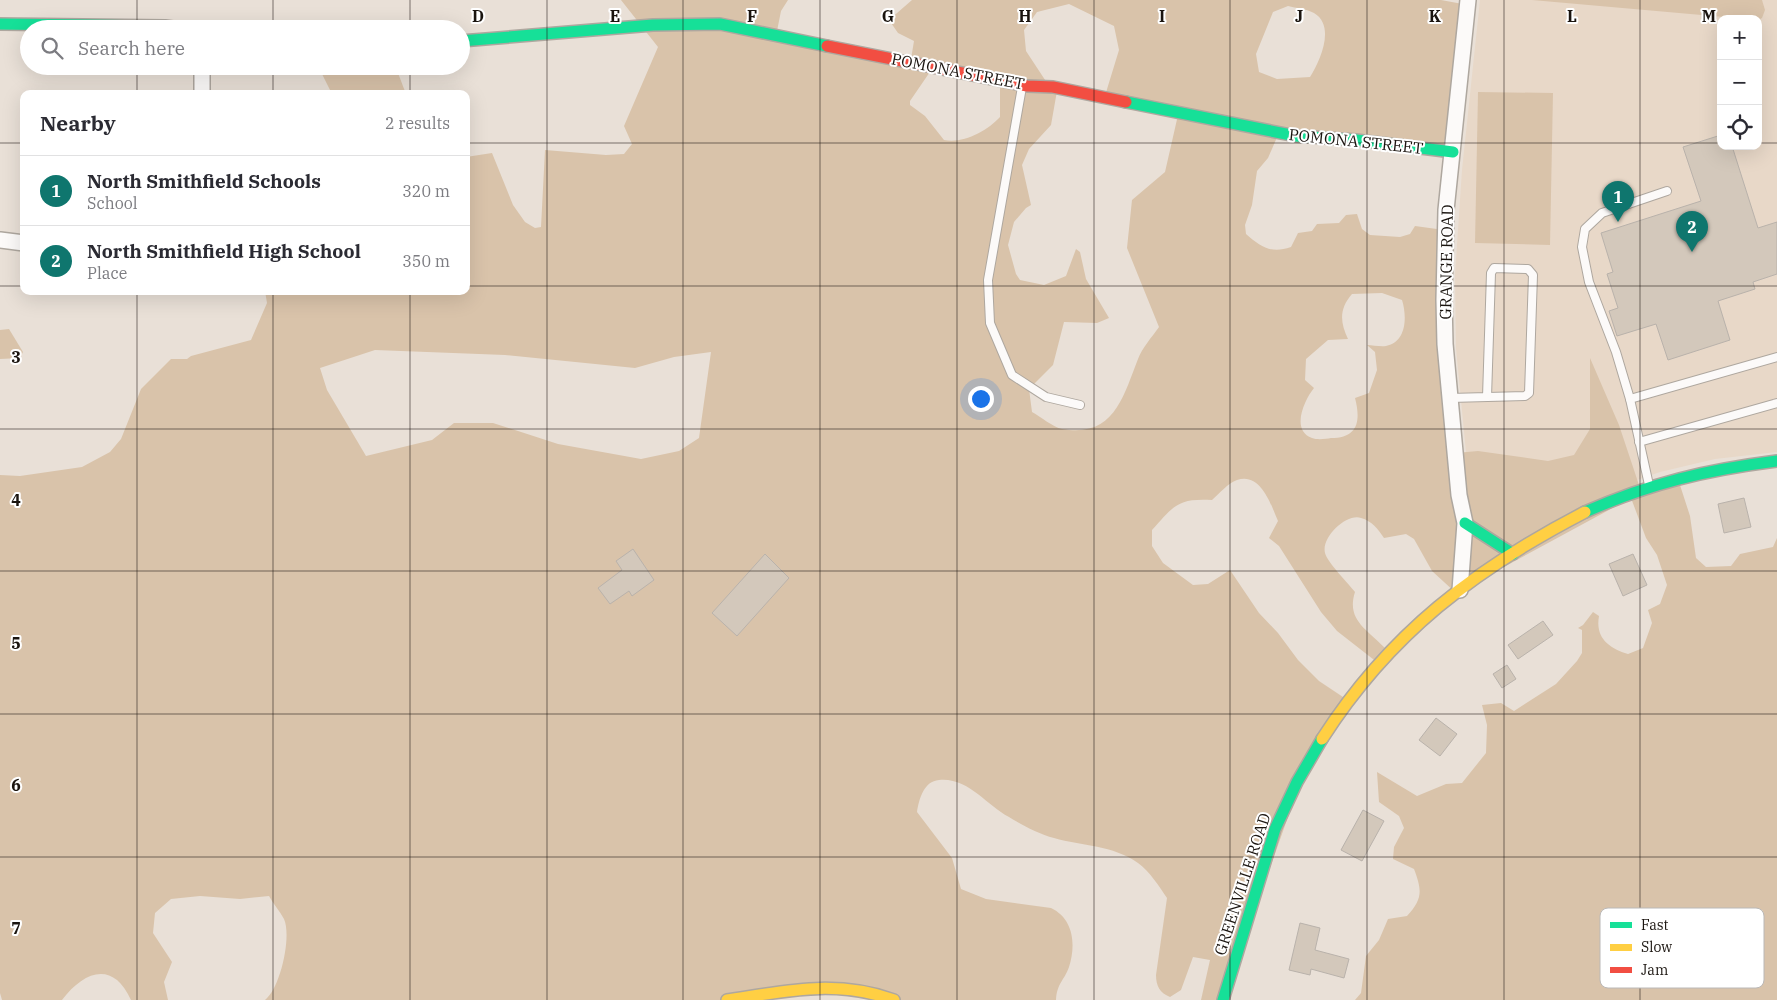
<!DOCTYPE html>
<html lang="en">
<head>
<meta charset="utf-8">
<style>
  :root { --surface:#fff; --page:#f2f2f3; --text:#2b2b33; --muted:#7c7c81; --line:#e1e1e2; --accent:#0f766e }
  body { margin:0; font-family:"IBM Plex Serif",serif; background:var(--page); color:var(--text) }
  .controls { position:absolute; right:15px; top:15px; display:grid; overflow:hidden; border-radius:10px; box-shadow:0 5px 20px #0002 }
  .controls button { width:45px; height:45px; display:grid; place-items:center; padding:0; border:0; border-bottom:1px solid var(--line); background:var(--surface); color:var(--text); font:25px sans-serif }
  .you { position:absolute; left:980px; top:398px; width:18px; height:18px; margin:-12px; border:4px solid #fff; border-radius:50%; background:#1a73e8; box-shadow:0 0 0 8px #1a73e833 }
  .badge { display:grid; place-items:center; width:32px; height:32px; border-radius:50%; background:var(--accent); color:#fff; font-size:16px; font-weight:700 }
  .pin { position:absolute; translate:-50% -41px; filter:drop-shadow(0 1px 2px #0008) }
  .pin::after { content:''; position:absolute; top:26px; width:18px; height:15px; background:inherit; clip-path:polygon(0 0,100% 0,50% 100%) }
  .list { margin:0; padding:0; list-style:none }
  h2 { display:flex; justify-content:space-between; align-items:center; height:65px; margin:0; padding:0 20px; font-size:21px }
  h2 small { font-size:16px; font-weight:400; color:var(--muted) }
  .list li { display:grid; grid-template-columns:32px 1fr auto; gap:15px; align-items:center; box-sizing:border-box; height:70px; padding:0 20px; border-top:1px solid var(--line) }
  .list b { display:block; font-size:19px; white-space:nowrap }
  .list p { margin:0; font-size:16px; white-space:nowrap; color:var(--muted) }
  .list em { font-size:16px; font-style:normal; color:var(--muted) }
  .icon { flex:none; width:28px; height:28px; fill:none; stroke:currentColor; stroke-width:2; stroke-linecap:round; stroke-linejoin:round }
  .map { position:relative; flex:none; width:1777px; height:1000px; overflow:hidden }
  .search { position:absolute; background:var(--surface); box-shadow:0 5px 20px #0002; left:20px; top:20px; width:450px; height:55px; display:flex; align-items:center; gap:12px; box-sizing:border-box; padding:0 18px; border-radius:28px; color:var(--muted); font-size:19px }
  .panel { position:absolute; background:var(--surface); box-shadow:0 5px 20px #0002; left:20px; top:90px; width:450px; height:205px; border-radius:10px }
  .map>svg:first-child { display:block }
  .built { fill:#e8d8c8; fill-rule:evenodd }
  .green { fill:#d9c3aa; fill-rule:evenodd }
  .building { fill:#d3c8bb; stroke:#b9b2ab }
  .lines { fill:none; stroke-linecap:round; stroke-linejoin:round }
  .lane-casing { stroke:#aea79f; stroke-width:10 }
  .street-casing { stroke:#aea79f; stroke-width:18 }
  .fast-casing { stroke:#aea79f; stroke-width:14 }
  .slow-casing { stroke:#aea79f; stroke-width:14 }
  .jam-casing { stroke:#aea79f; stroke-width:14 }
  .lane { stroke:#fcfaf9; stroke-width:8 }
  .street { stroke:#fcfaf9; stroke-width:15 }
  .fast { stroke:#16e098; stroke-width:11 }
  .slow { stroke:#ffcf43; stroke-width:11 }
  .jam { stroke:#f24e42; stroke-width:11 }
  .grid { fill:none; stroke:#1a140f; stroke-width:1; stroke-opacity:0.55 }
  .labels { text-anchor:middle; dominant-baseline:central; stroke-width:4; stroke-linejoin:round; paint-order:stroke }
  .street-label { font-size:16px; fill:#1a140f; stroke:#fff }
  .key { fill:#fff; stroke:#bab8b7; stroke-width:1 }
  .key-label { font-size:14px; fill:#1a140f }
  .grid-label { font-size:16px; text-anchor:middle; font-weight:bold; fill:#1a140f; stroke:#fff; stroke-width:4; stroke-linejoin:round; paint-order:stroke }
</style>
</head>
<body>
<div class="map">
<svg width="1777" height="1000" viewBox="0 0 1777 1000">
  <rect width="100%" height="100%" fill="#e9e0d7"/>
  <path class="built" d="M1480 0H1777V452L1715 459 1660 472 1603 492 1472 515 1456 348 1455 275 1462 170ZM1721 19H1758V146H1721Z"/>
  <g class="green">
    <path d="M621 0H788L781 11 776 36 910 65 914 41 898 33 889 20 912 0H1441L1468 5 1452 150 1278 135 1268 158 1257 171 1252 205 1245 225 1246 234C1261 247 1271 254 1291 247L1298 233 1312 231 1317 224 1339 223 1346 215 1357 214 1362 229 1370 235 1400 237 1410 234 1415 226 1444 230 1456 453 1478 451 1548 461 1574 455 1590 429V358L1619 425 1641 491 1679 482 1690 516 1696 558 1706 567 1731 566 1740 554 1773 547 1777 538V1000H1355L1361 993 1366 956 1379 940 1388 919 1407 916C1423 899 1422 890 1414 869L1393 859 1394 847 1404 828 1399 816 1379 802 1377 772 1417 796 1446 784 1462 783 1486 753 1487 725 1482 705 1501 703 1514 711 1556 684 1577 661 1582 653V630L1578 628 1583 625 1593 612 1599 616C1595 638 1609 648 1628 654L1643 648 1652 623 1648 610 1660 604 1667 585 1657 555 1646 538 1631 498 1456 593 1432 571 1414 539 1406 534 1384 538C1378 529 1372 521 1361 518 1347 513 1321 537 1325 553 1327 562 1349 584 1355 592 1346 620 1367 629 1385 648L1378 663 1337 631 1321 612 1279 546 1269 538 1278 521C1271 505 1261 472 1237 480 1228 483 1219 494 1212 500 1177 498 1174 506 1152 530V546L1163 563 1193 585 1208 584 1230 570 1259 613 1278 633 1298 660 1319 681 1346 699 1304 772 1223 1000H1201L1210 960 1193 957 1181 990 1170 997C1160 993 1156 986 1156 975L1167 898C1159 886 1150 872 1138 863 1113 845 1082 846 1054 838 1039 834 1022 825 1009 817 986 805 968 777 939 780 924 781 919 799 917 812L952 858 961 889 986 899 1051 908C1074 919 1076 945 1069 967 1064 981 1057 983 1056 1000H889L864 991 744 1000H265C280 989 292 937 284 919 280 911 273 904 269 896L240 899 200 896 171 899 155 913 153 933 172 962 164 982 168 1000H131C113 960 84 971 62 1000H2L0 993V475L20 476 82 467 110 452 121 439 141 389 171 359H187L191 356 251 340 267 303 265 291H466V157L492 153 513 205 525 222 535 228 541 227 545 150 606 155 624 154 632 144 624 126 658 47ZM1069 4 1114 26 1119 50 1104 99 1178 115 1165 172 1132 200 1127 248 1159 327C1152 337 1142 348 1138 359 1123 397 1114 438 1062 429 1053 427 1041 417 1032 412L1029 389 1053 365 1064 322 1097 323 1109 318 1086 279 1080 252 1076 249 1066 276 1044 285 1020 280 1016 274 1008 245 1014 222 1026 208 1031 205 1022 165 1029 149 1051 125 1057 91 1051 89 1026 51 1024 30 1037 12ZM1288 6C1296 8 1307 9 1314 13 1336 26 1320 61 1310 77L1277 79 1259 72 1256 54 1273 12ZM934 66 1000 86V117C987 131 963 144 944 140L925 116 910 105V101ZM1382 293 1402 300C1407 316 1407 342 1386 346 1380 347 1373 345 1367 345L1375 352 1377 370 1369 393 1355 398C1361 421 1358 438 1331 438 1326 439 1317 440 1312 438 1290 430 1305 399 1314 388L1305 380 1306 359 1328 340 1348 339C1340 322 1339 309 1352 294ZM375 350 505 355 635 368 674 357 711 352 699 438 679 451 641 459 558 444 493 423H454L432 440 366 456 327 390 320 368Z"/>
    <polygon points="1532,0 1762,0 1765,10 1762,18 1758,20"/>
    <polygon points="318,66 343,66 398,73 406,94 332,94"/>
    <polygon points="1478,92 1553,93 1550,245 1475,243"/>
    <polygon points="9,329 23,352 20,358 0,359 0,330"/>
  </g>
  <g class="building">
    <polygon points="1721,135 1721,146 1732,146 1758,228 1777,222 1777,274 1753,282 1755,289 1718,301 1730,340 1668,360 1656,324 1617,336 1609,311 1618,308 1607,274 1613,272 1601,233 1701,201 1683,147"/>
    <polygon points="1744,498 1751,527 1724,533 1718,504"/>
    <polygon points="633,549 654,580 632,596 629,591 610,604 598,588 622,570 616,561"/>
    <polygon points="765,554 789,578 737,636 712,613"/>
    <polygon points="1633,554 1647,585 1623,596 1609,564"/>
    <polygon points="1543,621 1553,635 1518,659 1508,645"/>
    <polygon points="1507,665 1516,679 1502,688 1493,674"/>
    <polygon points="1436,718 1457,734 1440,756 1419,740"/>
    <polygon points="1363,810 1384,821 1362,861 1341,850"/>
    <polygon points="1300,923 1320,928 1315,950 1349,959 1344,978 1311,969 1310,975 1289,970"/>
  </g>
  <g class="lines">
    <g class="lane-casing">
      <g id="lane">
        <polyline points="1022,87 988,280 990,323 1012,375 1046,397 1080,405"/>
        <polyline points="1450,398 1525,396 1529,393 1533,275 1528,269 1494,268 1491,273 1487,397"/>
        <polyline points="1630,399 1616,352 1589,282 1582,247 1585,229 1602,213 1667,191"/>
        <polyline points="1639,442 1777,403"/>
        <polyline points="1649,485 1630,399 1777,357"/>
      </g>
    </g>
    <g class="street-casing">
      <g id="street">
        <polyline points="202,94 202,66"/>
        <polyline points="0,240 24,243"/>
        <polyline points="1460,590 1465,523 1459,495 1445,344 1444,300 1446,210 1468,0"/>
      </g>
    </g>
    <g class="fast-casing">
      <g id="fast">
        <polyline points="0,24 165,26 188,29"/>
        <polyline points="461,41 653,25 720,24 827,46"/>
        <polyline points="1126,102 1296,136 1356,140 1453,152"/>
        <path d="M1585 512C1651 483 1706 470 1777 461"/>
        <polyline points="1465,523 1513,554"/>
        <polyline points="1223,1000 1275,829 1297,782 1322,739"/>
      </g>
    </g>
    <g class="slow-casing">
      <g id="slow">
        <path d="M1322 739C1390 633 1475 569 1585 512"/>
        <path d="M727 1000C786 991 836 979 894 1000"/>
      </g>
    </g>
    <g class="jam-casing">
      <polyline id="jam" points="827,46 1027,86 1053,87 1126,102"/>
    </g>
    <use href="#lane" class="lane"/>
    <use href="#street" class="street"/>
    <use href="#fast" class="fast"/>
    <use href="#slow" class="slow"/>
    <use href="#jam" class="jam"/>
  </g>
  <path class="grid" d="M137 0V29M273 0V29M410 0V29M547 0V1000M683 0V1000M820 0V1000M957 0V1000M1094 0V1000M1230 0V1000M1367 0V1000M1504 0V1000M1640 0V1000M137 66V94M273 66V94M410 66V94M0 143H24M466 143H1721M1758 143H1777M0 286H24M466 286H1777M137 291V1000M273 291V1000M410 291V1000M0 429H1777M0 571H1777M0 714H1777M0 857H1777"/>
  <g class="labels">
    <g class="street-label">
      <text transform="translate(958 71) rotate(11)">POMONA STREET</text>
      <text transform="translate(1356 141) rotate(6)">POMONA STREET</text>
      <text transform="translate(1446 262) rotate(-89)">GRANGE ROAD</text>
      <text transform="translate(1242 884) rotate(-72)">GREENVILLE ROAD</text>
    </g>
  </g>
  <rect x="1600" y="908" width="164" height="80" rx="8" class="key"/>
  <rect x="1610" y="922" width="22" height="6" fill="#16e098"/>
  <rect x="1610" y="944" width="22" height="7" fill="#ffcf43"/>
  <rect x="1610" y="967" width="22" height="6" fill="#f24e42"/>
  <g class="key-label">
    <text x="1641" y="930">Fast</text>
    <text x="1641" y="952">Slow</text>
    <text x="1641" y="975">Jam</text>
  </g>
  <g class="grid-label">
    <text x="478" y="22">D</text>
    <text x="615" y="22">E</text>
    <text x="752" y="22">F</text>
    <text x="888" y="22">G</text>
    <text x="1025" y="22">H</text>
    <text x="1162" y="22">I</text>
    <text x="1299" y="22">J</text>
    <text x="1435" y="22">K</text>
    <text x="1572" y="22">L</text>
    <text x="1709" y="22">M</text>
    <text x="16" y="363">3</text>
    <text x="16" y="506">4</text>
    <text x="16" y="649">5</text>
    <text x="16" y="791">6</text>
    <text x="16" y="934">7</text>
  </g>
</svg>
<div class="controls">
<button>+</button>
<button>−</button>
<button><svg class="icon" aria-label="locate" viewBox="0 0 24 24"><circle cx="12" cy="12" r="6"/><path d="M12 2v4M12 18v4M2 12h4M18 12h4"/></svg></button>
</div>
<div class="you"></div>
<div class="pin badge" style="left:1618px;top:222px">1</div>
<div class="pin badge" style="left:1692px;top:252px">2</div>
<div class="search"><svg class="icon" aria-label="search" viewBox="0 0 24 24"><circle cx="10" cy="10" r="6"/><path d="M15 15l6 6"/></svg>Search here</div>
<section class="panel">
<h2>Nearby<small>2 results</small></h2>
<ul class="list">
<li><span class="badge">1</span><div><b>North Smithfield Schools</b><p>School</p></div><em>320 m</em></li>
<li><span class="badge">2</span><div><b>North Smithfield High School</b><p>Place</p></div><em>350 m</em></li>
</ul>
</section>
</div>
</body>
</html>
